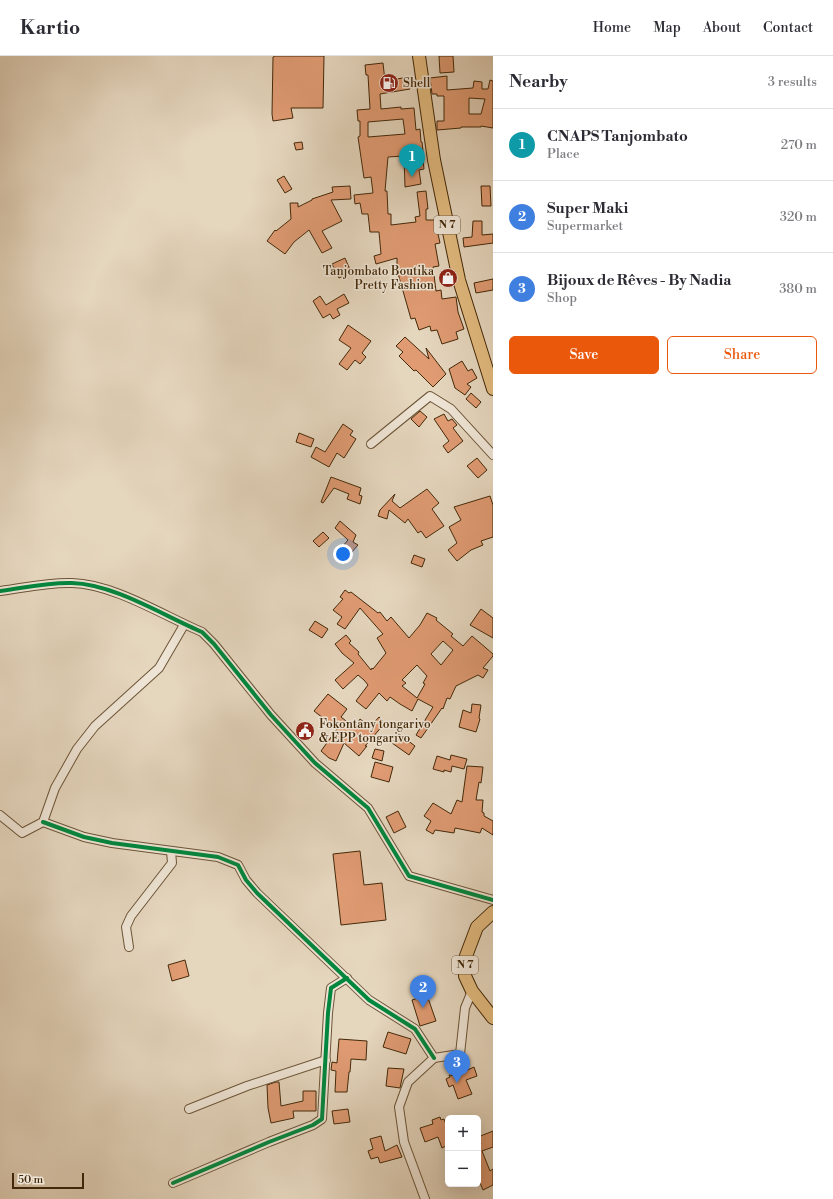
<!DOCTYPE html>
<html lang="en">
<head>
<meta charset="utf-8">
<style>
  :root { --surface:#fff; --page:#f2f2f3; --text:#2b2b33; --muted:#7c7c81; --line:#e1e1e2; --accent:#ea580c }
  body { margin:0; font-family:"Libre Bodoni",serif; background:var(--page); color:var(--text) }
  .controls { position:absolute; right:12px; bottom:12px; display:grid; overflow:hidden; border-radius:6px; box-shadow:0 4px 16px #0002 }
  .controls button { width:36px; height:36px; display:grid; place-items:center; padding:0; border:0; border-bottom:1px solid var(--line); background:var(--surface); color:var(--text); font:20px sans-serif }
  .scale { position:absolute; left:12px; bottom:10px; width:72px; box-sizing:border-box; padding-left:4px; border:2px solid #432909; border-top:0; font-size:11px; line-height:14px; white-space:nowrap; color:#432909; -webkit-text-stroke:3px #eee4d5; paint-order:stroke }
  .you { position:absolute; left:343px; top:498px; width:14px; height:14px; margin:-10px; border:3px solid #fff; border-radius:50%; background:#1a73e8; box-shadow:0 0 0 6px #1a73e833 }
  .badge { display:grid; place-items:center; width:26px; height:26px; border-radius:50%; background:var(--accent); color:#fff; font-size:13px; font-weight:700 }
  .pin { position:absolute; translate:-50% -33px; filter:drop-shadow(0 1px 2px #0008) }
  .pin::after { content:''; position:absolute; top:21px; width:14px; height:12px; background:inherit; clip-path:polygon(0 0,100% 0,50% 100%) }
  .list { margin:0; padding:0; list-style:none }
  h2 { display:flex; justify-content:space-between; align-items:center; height:52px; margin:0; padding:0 16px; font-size:17px }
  h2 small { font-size:13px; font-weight:400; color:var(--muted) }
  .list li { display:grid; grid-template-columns:26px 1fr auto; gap:12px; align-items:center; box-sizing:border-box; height:72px; padding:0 16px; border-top:1px solid var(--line) }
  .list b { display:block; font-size:15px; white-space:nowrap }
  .list p { margin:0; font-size:13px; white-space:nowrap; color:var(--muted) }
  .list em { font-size:13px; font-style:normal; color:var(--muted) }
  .actions { display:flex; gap:8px; padding:12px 16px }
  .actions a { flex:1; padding:9px 0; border:1px solid var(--accent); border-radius:6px; text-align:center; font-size:14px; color:var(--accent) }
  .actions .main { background:var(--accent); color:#fff }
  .map { position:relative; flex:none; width:493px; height:1143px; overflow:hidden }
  header { display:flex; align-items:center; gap:24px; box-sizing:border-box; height:56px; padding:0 20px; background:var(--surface); border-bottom:1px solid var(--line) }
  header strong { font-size:19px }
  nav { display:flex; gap:22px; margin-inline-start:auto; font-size:14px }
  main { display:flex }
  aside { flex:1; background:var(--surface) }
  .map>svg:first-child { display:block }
  .building { fill:#e09b73; stroke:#432909; fill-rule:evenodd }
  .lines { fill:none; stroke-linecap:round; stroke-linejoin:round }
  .minor-casing { stroke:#6c5436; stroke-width:10 }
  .primary-casing { stroke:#432909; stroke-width:14 }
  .minor { stroke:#eee4d5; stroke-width:8 }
  .primary { stroke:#e2bb7f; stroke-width:12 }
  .cycleway-casing { stroke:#eee4d5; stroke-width:6 }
  .cycleway { stroke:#00873e; stroke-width:4 }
  .labels { text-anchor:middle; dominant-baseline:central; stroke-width:3; stroke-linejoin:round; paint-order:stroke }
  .shield { fill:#eee4d5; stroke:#766146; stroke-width:1 }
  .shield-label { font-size:11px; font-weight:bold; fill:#432909 }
  .poi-label { font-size:12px; fill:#432909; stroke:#eee4d5; text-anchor:start }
</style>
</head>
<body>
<header>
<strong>Kartio</strong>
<nav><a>Home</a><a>Map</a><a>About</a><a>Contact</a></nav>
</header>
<main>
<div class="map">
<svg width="493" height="1143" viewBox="0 0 493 1143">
  <rect width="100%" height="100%" fill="#e5d6be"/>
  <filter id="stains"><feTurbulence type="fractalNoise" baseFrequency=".005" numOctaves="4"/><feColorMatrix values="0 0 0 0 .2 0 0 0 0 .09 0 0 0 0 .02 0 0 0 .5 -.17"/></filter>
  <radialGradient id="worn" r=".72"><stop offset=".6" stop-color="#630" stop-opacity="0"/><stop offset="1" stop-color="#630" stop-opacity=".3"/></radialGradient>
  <g class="building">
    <polygon points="275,0 324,0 323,52 291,52 293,62 273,65 272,58 273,1"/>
    <polygon points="439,0 453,0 454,16 440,17"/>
    <path d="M383 7 385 25 409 21 410 33 380 38 381 53 401 51V53L414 52 416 74 420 73 421 86H422L424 104H423L424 113 419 114 421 128 405 131 404 100 388 101 385 135H387L388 158H391V169L416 166 415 161 420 160 417 136 426 135 428 153H426V164H435L440 187 435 188 439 210 433 211 436 235 441 234 442 243 456 241 458 256 464 273 456 276 458 283 442 288 437 274 431 275 430 270 419 274 415 262 411 263 397 214V202L376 208 374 200 381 198 379 176H370L368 158H362L360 147 355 148 354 139 373 137 371 121 364 122 358 81 360 80V65H358L357 54 370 53 368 19H366L365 9ZM403 63 405 78 368 81V66Z"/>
    <path d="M447 20V34L473 32 474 25 482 26V33H488L490 24 493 25V72L481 70V71H461V72L437 74V65H444V40H437V38H432L430 22ZM469 42 485 43 481 58H469Z"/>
    <polygon points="302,86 303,93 296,94 294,87"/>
    <polygon points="284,120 292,133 285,137 277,124"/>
    <polygon points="350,130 351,143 331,144 342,165 322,175 332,192 322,197 309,174 294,186 285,198 267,185 275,174 276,175 291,163 290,147 298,147 298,151 312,144 312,143 333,136 332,131"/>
    <polygon points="481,130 490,130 491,150 482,150"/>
    <polygon points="473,165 482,165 482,179 493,178 493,187 464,191 463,182 472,181"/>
    <polygon points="345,202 351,216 339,222 332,208"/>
    <polygon points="493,223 493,234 476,237 474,227"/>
    <polygon points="344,238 349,247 337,253 340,259 333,263 330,258 323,262 313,245 320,240 326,249"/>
    <polygon points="348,269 371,285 362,297 366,301 360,308 355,304 347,314 339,308 351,292 339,284"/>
    <polygon points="405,281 429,303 426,292 446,318 433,331 416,314 414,315 399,300 403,296 396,290"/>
    <polygon points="462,305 468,315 472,313 477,322 467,328 471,331 465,339 455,332 449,313"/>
    <polygon points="471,337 481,346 476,352 466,343"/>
    <polygon points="420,355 427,361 419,371 411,363"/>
    <polygon points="444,358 448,365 452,363 457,369 453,372 463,385 448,397 443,390 449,385 434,363"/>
    <polygon points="343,368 353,375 350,379 356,383 344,402 337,397 329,411 311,401 316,391 325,396"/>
    <polygon points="299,377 314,383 311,391 296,386"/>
    <polygon points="477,402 487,414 478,422 467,410"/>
    <polygon points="331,421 361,432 359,439 362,440 360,448 347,443 349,438 334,432 323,447 321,446"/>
    <polygon points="427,433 439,447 432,453 444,470 426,482 421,475 418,477 408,463 405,467 389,454 387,463 378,460 380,454 395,438 392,445 400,452"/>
    <polygon points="490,440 493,449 493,481 481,485 483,489 471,494 457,505 448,494 457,487 449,471 461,464 454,451"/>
    <polygon points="340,465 356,479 353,486 358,489 345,504 336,498 348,484 335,472"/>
    <polygon points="323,476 329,482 319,491 313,485"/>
    <polygon points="414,499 425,503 422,511 411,507"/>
    <path d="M345 534 349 537 351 536 378 557 380 556 387 565 391 561 409 582 420 569 427 557 437 562 436 564 453 578 451 580 463 590 472 580 493 598V600L483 612 488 614 483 622 478 619 456 630 450 643 447 642 443 653 442 652 421 682 416 679 433 651 418 643 412 655 400 648 390 641 387 645 379 637 366 653 356 645 368 629 364 624 358 619 343 633 335 624 354 607 342 597 335 588 346 579 351 585 349 587 359 596 358 598 371 614 372 612 373 613 386 597 377 582 383 578 360 552 345 573 337 568 342 561 333 554 343 543 340 541ZM443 585 453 594 441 609 431 598ZM417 609 427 620 423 627 425 628 417 642 402 630 406 627 402 624Z"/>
    <polygon points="481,553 493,562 493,582 470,569"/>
    <polygon points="315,565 328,573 322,582 309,574"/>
    <polygon points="328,638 347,653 341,661 355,672 360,663 370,671 379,661 385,667 365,690 367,690 359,700 344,687 336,705 329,702 321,695 337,673 314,655"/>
    <polygon points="472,648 481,649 479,662 480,663 476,676 459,671 463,654 471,657"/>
    <polygon points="399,678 415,690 409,699 392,687"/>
    <polygon points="375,693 384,695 382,705 372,702"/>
    <polygon points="451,699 467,703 464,713 452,710 451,716 444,714 444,716 433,713 437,700 450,704"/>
    <polygon points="375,706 393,711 389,726 371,721"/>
    <polygon points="467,710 483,711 481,727 479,726 476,744 483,744 482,756 484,757 484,760 493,765 493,779 482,772 480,777 455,772 454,777 435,774 433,778 426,774 431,765 424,760 433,747 451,758 457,744 462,746"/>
    <polygon points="398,755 406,771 394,777 386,761"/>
    <polygon points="360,795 364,829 382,827 386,864 341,869 333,798"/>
    <polygon points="185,904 189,920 172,925 168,909"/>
    <polygon points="427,939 436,965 420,970 412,944"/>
    <polygon points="388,976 411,983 406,998 383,991"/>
    <polygon points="339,983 367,985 366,1004 351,1003 350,1016 349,1016 347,1036 335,1036 336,1015 331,1014 332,1006 337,1007"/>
    <polygon points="461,1011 463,1016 474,1011 477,1020 466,1024 472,1038 458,1043 453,1029 449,1031 446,1023 450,1021 449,1019 459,1020"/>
    <polygon points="388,1012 404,1013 400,1032 386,1030"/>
    <polygon points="276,1026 279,1026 281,1050 303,1045 303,1035 316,1035 316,1055 293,1055 294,1062 271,1067 268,1052 267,1029"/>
    <polygon points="348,1053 350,1066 334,1068 332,1055"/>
    <polygon points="440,1061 441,1064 444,1063 448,1074 448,1089 442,1092 438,1081 425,1086 420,1072 433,1068 432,1064"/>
    <polygon points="493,1075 493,1091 482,1095 490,1115 493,1113 493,1129 483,1134 478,1122 478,1085 480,1088 481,1088 478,1081"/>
    <polygon points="381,1080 385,1095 397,1089 402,1101 380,1107 378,1101 371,1103 368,1095 373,1093 370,1083"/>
  </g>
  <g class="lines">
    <g class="minor-casing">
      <g id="minor">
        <polyline points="371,388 430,340 451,353 493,399"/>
        <path d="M0 535C24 532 48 526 72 527 114 528 164 560 202 576L214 588 271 659 315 707 368 752 409 820 493 844"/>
        <polyline points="0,759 22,777 43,766 55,732 77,693 95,670 159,612 184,569"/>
        <polyline points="43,766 84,781 112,787 218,801 238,809 246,824 257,837 369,944 415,973 434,1002"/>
        <polyline points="129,891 126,871 131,860 172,807 171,795"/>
        <polyline points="189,1053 247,1030 326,1004"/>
        <polyline points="173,1127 269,1086 313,1069 322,1063 328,957 331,932 347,922"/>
        <polyline points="425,1143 404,1086 399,1051 408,1026 434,1002 460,998 465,952 472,935"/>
      </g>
    </g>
    <g class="primary-casing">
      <g id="primary">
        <polyline points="419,0 434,104 459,224 493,333"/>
        <polyline points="493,856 477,871 466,900 465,920 472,935 493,962"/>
      </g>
    </g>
    <use href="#minor" class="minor"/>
    <use href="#primary" class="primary"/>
    <g class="cycleway-casing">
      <g id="cycleway">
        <path d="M0 535C24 532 48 526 72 527 114 528 164 560 202 576L214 588 271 659 315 707 368 752 409 820 493 844"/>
        <polyline points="43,766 84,781 112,787 218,801 238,809 246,824 257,837 369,944 415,973 434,1002"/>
        <polyline points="173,1127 269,1086 313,1069 322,1063 328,957 331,932 347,922"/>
      </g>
    </g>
    <use href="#cycleway" class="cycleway"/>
  </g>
  <defs>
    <g id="fuel-disc" transform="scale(1)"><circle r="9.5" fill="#8f2418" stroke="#eee4d5"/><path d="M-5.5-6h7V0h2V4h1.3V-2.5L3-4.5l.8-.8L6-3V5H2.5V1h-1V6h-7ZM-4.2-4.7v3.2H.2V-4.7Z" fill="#fff"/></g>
    <g id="shop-disc" transform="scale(1)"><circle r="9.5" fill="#8f2418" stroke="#eee4d5"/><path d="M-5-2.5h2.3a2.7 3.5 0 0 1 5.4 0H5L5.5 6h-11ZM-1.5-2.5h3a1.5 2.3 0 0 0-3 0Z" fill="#fff"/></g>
    <g id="civic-disc" transform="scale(1)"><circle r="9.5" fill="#8f2418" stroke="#eee4d5"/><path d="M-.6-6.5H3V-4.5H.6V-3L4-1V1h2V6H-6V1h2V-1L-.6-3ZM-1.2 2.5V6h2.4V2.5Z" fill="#fff"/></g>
  </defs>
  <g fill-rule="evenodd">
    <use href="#fuel-disc" x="389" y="27"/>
    <use href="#shop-disc" x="448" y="222"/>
    <use href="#civic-disc" x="305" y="675"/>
  </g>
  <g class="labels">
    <g class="shield">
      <rect x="434" y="160" width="26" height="18" rx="3"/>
      <rect x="452" y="900" width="26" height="18" rx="3"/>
    </g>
    <g class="shield-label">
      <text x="447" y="169">N 7</text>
      <text x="465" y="909">N 7</text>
    </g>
    <g class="poi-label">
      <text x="403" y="27">Shell</text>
      <text x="434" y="215" text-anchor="end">Tanjombato Boutika<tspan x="434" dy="14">Pretty Fashion</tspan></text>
      <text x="319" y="668">Fokontany tongarivo<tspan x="319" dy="14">&amp; EPP tongarivo</tspan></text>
    </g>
  </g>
  <rect width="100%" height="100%" filter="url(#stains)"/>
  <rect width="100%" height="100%" fill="url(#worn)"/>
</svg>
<div class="controls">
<button>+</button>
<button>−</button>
</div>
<div class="scale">50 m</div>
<div class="you"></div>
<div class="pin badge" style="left:412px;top:121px;background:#0f9aa8">1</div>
<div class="pin badge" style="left:423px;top:952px;background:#3f7fe0">2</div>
<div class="pin badge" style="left:457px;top:1027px;background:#3f7fe0">3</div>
</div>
<aside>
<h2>Nearby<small>3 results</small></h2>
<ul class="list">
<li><span class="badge" style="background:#0f9aa8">1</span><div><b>CNAPS Tanjombato</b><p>Place</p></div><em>270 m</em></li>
<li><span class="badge" style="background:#3f7fe0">2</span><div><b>Super Maki</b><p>Supermarket</p></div><em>320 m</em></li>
<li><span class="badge" style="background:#3f7fe0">3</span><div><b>Bijoux de Rêves - By Nadia</b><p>Shop</p></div><em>380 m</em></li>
</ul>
<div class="actions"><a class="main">Save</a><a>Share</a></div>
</aside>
</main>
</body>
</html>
